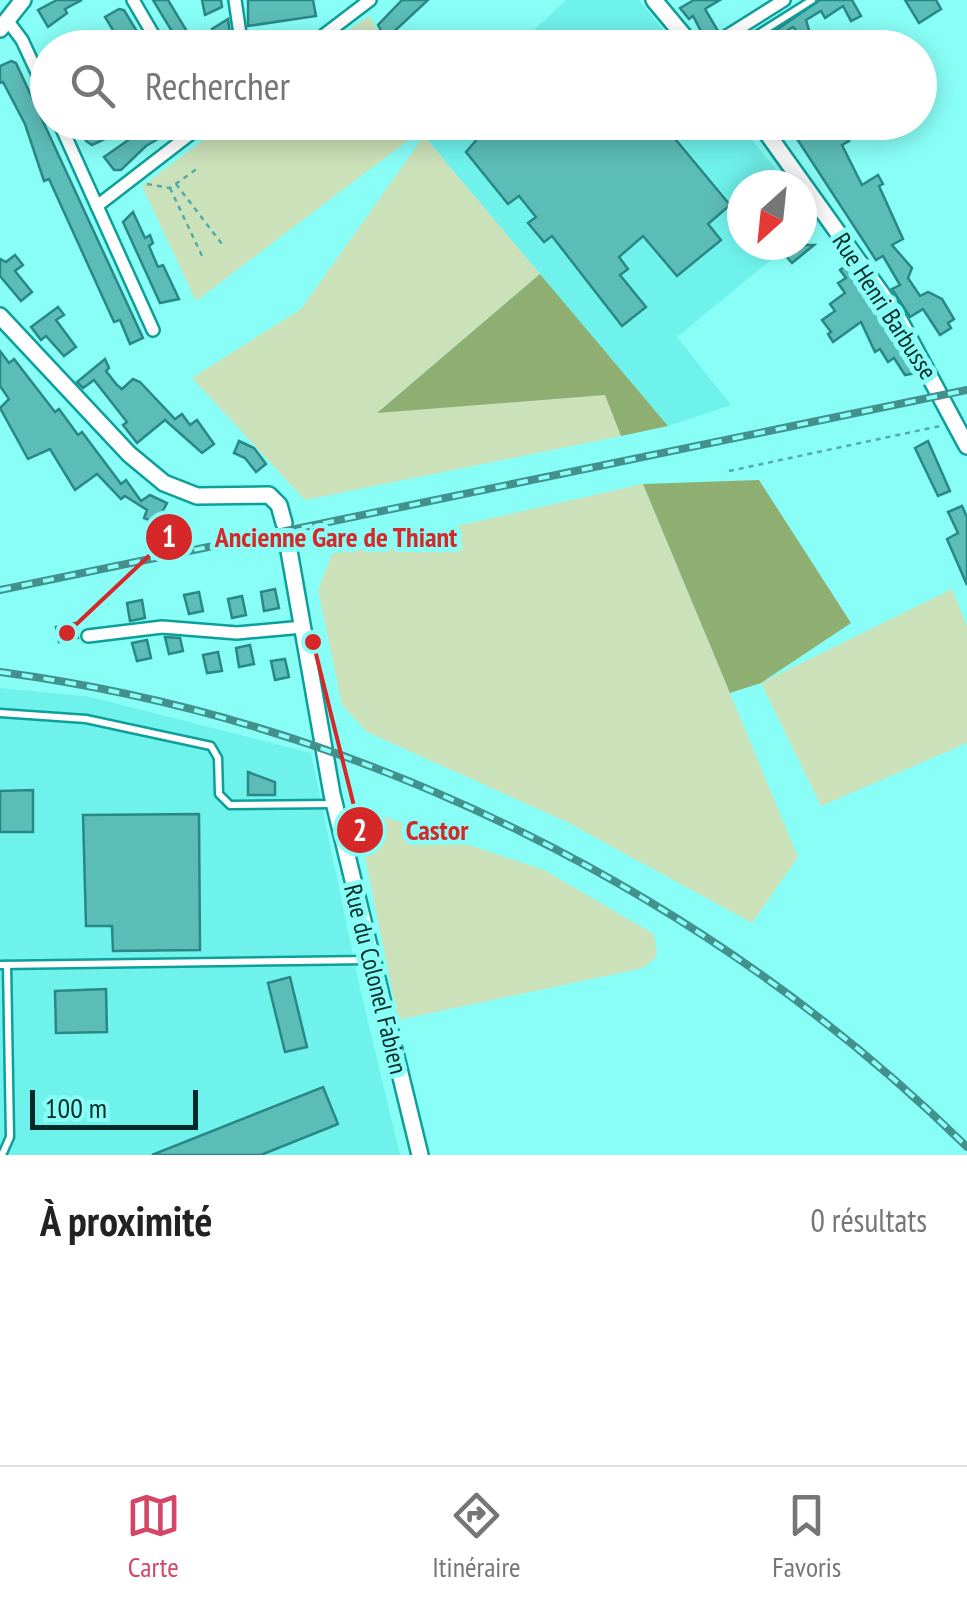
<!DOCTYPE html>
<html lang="fr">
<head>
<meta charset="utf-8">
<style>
  :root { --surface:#fff; --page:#f2f2f2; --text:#222; --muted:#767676; --line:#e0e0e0; --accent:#d44566 }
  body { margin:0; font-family:"PT Sans Narrow",sans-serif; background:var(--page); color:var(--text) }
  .compass { position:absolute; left:727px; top:170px; width:90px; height:90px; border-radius:50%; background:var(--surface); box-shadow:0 5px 25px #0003; rotate:207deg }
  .scale { position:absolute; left:30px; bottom:25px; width:168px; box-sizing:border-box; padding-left:10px; border:5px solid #032b2a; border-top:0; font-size:28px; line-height:35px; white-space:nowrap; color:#032b2a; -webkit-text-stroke:8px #88fef7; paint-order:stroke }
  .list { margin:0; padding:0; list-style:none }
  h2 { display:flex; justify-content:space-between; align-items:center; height:130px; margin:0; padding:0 40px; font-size:42px }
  h2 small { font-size:32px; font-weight:400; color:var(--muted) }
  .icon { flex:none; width:55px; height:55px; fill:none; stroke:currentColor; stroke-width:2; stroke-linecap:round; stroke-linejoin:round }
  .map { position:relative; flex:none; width:967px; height:1155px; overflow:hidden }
  .search { position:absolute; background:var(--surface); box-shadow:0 5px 25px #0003; left:30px; right:30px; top:30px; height:110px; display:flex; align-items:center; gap:25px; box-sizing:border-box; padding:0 35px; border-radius:55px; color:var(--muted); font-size:38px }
  .sheet { height:310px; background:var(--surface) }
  nav { display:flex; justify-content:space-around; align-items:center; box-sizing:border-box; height:140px; border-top:2px solid var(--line); background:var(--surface); font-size:28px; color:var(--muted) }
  nav a { display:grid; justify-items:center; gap:5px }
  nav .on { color:var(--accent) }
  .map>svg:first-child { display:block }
  .built { fill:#6ff2eb }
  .green { fill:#cbe1b9 }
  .forest { fill:#8faf72 }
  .building { fill:#5cbcb7; stroke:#298884; stroke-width:2.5 }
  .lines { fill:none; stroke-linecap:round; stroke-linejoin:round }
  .service-casing { stroke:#0d9f9a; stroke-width:11 }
  .minor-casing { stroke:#0d9f9a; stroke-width:16 }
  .tertiary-casing { stroke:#0d9f9a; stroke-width:20 }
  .path { stroke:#54aba6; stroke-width:2.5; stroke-dasharray:5 5; stroke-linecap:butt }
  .service { stroke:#fff; stroke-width:6 }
  .minor { stroke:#fff; stroke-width:11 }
  .tertiary { stroke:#fff; stroke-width:15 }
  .rail-casing { stroke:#43918d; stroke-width:8 }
  .rail { stroke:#88fef7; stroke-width:4; stroke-dasharray:11; stroke-linecap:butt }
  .labels { text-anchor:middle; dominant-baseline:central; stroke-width:10; stroke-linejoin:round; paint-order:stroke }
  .street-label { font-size:25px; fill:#032b2a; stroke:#88fef7 }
  .leader { fill:none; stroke:#d62828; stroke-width:4 }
  .callout-dot { fill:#d62828; stroke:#88fef7; stroke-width:4 }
  .mark-label { font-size:30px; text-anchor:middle; font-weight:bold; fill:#fff }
  .callout-label { font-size:28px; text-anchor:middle; font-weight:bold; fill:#d62828; stroke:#88fef7; stroke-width:10; stroke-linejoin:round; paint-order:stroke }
</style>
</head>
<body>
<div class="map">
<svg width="967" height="1155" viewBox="0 0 967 1155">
  <rect width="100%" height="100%" fill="#88fef7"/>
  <g class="built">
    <polygon points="566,0 639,0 677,47 516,47"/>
    <polygon points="438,122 738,123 789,185 742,185 742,245 789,245 677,337 731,405 668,426 424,136"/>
    <polygon points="0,688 91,697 311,753 359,984 400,1155 0,1155"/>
  </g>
  <g class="green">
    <polygon points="369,16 387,47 327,47"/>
    <polygon points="227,123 430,122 431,123 196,301 142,186"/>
    <polygon points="424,136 540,274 379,411 606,395 621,436 305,500 192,378 301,309"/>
    <polygon points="643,484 798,857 752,923 567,822 367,732 342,705 318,590 332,554"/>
    <polygon points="952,589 967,626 967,743 821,806 761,683"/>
    <polygon points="355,807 544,870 654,934 657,956 643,968 398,1020"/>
  </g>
  <g class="forest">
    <polygon points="540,274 668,426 621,436 605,395 377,413"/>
    <polygon points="759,480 851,623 761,683 730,693 643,484"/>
  </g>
  <g class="building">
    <polygon points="57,0 82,0 65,9 67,13 48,27 38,10"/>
    <polygon points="153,0 168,0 197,48 182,48"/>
    <polygon points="202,0 221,0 222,7 205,15"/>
    <polygon points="248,0 313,0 316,16 248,26"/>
    <polygon points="402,0 428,0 386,39 378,25"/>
    <polygon points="694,0 720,0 705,9 718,31 705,39 693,16 689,19 680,8"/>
    <polygon points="820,0 852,0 861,16 851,21 843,6 825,18 821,11 806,20 809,30 800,35 793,27 778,36 785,48 750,48"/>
    <polygon points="905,0 936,0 941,9 919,23"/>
    <polygon points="119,9 124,10 147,48 106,48 119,40 105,17"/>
    <polygon points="228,19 232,48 221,48 212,29"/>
    <polygon points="11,61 16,63 143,338 130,344 120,320 114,322 49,179 44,181 25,124 3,82 0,83 0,66"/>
    <polygon points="78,122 97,122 105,139 92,145 86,141"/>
    <polygon points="154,122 171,122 175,129 146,146 121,170 114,170 104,157"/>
    <polygon points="492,122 661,122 730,205 708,224 721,240 677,276 643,236 619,257 628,269 620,275 646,307 622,326 552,236 544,242 528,223 536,217 519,196 508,204 466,152"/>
    <polygon points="786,122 831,122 837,132 842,129 849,141 842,145 862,185 878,175 883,184 879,186 903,239 892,245 912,268 908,278 920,296 928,292 942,299 954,319 948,323 951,328 940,335 923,309 910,317 892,289 900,285 883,256 876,260"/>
    <polygon points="133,212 145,238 150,235 153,243 149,246 158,267 163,265 179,299 160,303 123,222"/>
    <polygon points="776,245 814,245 792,263"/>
    <polygon points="15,255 23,265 15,271 32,292 21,301 0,276 0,259 6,262"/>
    <polygon points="847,265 886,320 915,373 905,375 894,358 888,362 880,349 875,352 861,322 833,342 828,334 831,332 822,320 835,311 830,304 845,293 838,283 846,278 840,270"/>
    <polygon points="58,307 64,315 56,320 76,347 64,356 46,336 41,340 31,327"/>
    <polygon points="0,351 9,363 14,359 55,412 59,409 78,435 82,432 121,484 126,480 141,501 150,495 167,503 160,516 164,526 144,518 147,510 125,496 121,499 97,474 75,490 50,449 28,459 0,408 9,399 0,386"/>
    <polygon points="105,359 109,368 106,371 117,385 122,389 133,379 140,382 175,419 182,414 190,425 197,420 214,444 202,453 165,420 137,443 123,425 127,422 94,380 83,388 77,382"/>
    <polygon points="239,441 254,448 266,464 256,472 245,458 234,453"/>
    <polygon points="928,441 950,491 938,496 915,448"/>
    <polygon points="962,506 967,517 967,585 947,539 958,533 948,512"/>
    <polygon points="275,589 279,608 264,611 261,592"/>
    <polygon points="199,592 203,611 189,614 184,595"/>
    <polygon points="242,596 246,615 232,618 228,599"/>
    <polygon points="142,600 145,618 130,621 127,603"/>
    <polygon points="75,623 78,638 59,642 56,627"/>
    <polygon points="165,637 180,638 183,651 169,654"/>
    <polygon points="147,640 151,658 137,661 132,643"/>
    <polygon points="250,645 254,664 239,667 236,648"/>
    <polygon points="218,652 222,671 207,673 203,655"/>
    <polygon points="285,659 289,677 275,680 271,661"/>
    <polygon points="248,772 275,782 275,795 248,795"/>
    <polygon points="33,790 33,832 0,832 0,791"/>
    <polygon points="199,814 200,950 113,951 112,926 86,926 83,815"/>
    <polygon points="290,977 307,1047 285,1052 268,983"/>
    <polygon points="106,989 107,1032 56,1033 55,991"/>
    <polygon points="323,1087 338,1124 261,1155 152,1155"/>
  </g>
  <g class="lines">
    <g class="service-casing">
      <g id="service">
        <polyline points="736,48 812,0"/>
        <polyline points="0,713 86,719 211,746 218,758 219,794 230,805 333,804"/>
        <polyline points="0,965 369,960"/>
        <polyline points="2,1155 10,1137 7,965"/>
      </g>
    </g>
    <g class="minor-casing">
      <g id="minor">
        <polyline points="133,0 161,48"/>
        <polyline points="235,0 242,48"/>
        <polyline points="7,20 22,40 48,96"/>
        <polyline points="307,48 370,0"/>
        <polyline points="708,48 784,0"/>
        <polyline points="59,122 153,330"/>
        <polyline points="97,206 206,122"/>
        <polyline points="88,636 162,627 237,633 303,627"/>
      </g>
    </g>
    <g class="tertiary-casing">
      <g id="tertiary">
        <polyline points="654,0 694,48"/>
        <polyline points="0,29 23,0"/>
        <polyline points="759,122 896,314 967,446"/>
        <polyline points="0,316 129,454 164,483 197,496 269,495 279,505 284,523"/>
        <polyline points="288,545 332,794 420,1155"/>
      </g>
    </g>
    <g class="path">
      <polyline points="147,184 170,188 198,168"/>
      <polyline points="176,184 222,244"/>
      <polyline points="170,188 203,258"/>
      <polyline points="729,471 940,426"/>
    </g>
    <use href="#service" class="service"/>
    <use href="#minor" class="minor"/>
    <use href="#tertiary" class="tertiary"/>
    <g class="rail-casing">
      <g id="rail">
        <polyline points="0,590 967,390"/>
        <path d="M0 672C361 720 707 892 967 1147"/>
      </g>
    </g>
    <use href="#rail" class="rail"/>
  </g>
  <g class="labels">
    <g class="street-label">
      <text transform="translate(885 306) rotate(57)">Rue Henri Barbusse</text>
      <text transform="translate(376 979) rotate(76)">Rue du Colonel Fabien</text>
    </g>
  </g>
  <path class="leader" d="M67 633L169 537M313 642L360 830"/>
  <g class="callout-dot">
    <circle cx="67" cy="633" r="10"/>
    <circle cx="313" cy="642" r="10"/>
    <circle cx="169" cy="537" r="25"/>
    <circle cx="360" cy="830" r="25"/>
  </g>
  <g class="mark-label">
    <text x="169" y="547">1</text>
    <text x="360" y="841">2</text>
  </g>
  <g class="callout-label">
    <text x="336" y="547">Ancienne Gare de Thiant</text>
    <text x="437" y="840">Castor</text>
  </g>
</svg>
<svg class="compass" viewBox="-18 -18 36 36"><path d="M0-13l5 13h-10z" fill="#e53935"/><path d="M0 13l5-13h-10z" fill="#767676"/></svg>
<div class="scale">100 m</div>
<div class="search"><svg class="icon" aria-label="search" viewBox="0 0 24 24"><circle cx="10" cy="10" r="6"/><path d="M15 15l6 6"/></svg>Rechercher</div>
</div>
<section class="sheet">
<h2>À proximité<small>0 résultats</small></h2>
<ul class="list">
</ul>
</section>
<nav>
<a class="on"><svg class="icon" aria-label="map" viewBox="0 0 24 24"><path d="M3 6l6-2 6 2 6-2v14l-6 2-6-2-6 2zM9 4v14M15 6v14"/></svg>Carte</a>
<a><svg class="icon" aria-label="directions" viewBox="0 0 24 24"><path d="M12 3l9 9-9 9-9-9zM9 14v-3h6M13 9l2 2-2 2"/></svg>Itinéraire</a>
<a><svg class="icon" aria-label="saved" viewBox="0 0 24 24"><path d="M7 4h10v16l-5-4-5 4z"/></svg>Favoris</a>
</nav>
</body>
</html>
